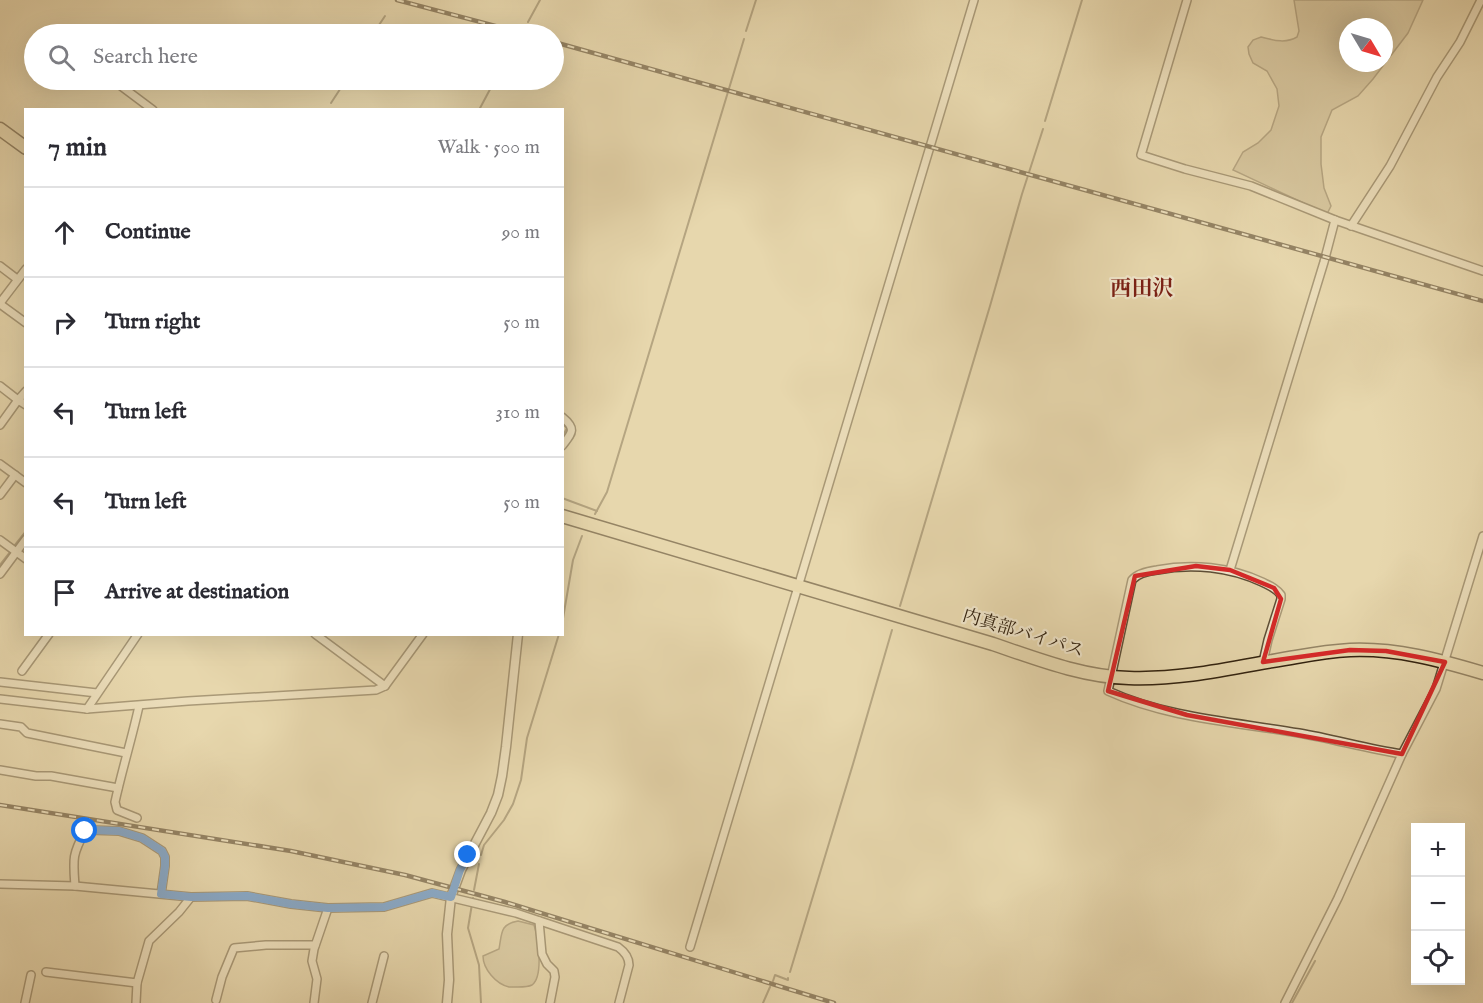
<!DOCTYPE html>
<html lang="en">
<head>
<meta charset="utf-8">
<style>
  :root { --surface:#fff; --page:#f2f2f3; --text:#2b2b33; --muted:#7c7c81; --line:#e1e1e2 }
  body { margin:0; font-family:"IM FELL English","Noto Serif JP",serif; background:var(--page); color:var(--text) }
  .controls { position:absolute; right:18px; bottom:18px; display:grid; overflow:hidden; border-radius:0px; box-shadow:0 6px 24px #0002 }
  .controls button { width:54px; height:54px; display:grid; place-items:center; padding:0; border:0; border-bottom:2px solid var(--line); background:var(--surface); color:var(--text); font:30px sans-serif }
  .compass { position:absolute; left:1339px; top:18px; width:54px; height:54px; border-radius:50%; background:var(--surface); box-shadow:0 6px 24px #0002; rotate:128deg }
  .stop { position:absolute; width:18px; height:18px; margin:-14px; border:4px solid #1a73e8; border-radius:50%; background:#fff }
  .stop.end { background:#1a73e8; border-color:#fff; box-shadow:0 2px 6px #0008 }
  .list { margin:0; padding:0; list-style:none }
  h2 { display:flex; justify-content:space-between; align-items:center; height:78px; margin:0; padding:0 24px; font-size:26px }
  h2 small { font-size:20px; font-weight:400; color:var(--muted) }
  .list li { display:grid; grid-template-columns:39px 1fr auto; gap:18px; align-items:center; box-sizing:border-box; height:90px; padding:0 24px; border-top:2px solid var(--line) }
  .list b { display:block; font-size:22px; white-space:nowrap }
  .list em { font-size:20px; font-style:normal; color:var(--muted) }
  .icon { flex:none; width:33px; height:33px; fill:none; stroke:currentColor; stroke-width:2; stroke-linecap:round; stroke-linejoin:round }
  .map { position:relative; flex:none; width:1483px; height:1003px; overflow:hidden }
  .search { position:absolute; background:var(--surface); box-shadow:0 6px 24px #0002; left:24px; top:24px; width:540px; height:66px; display:flex; align-items:center; gap:15px; box-sizing:border-box; padding:0 21px; border-radius:33px; color:var(--muted); font-size:22px }
  .panel { position:absolute; background:var(--surface); box-shadow:0 6px 24px #0002; left:24px; top:108px; width:540px; height:528px; border-radius:0px }
  .map>svg:first-child { display:block }
  .green { fill:#c8b892; stroke:#7c6c50; stroke-width:1.5; fill-rule:evenodd }
  .lines { fill:none; stroke-linecap:round; stroke-linejoin:round }
  .stream { stroke:#79694d; stroke-width:2 }
  .minor-casing { stroke:#5e4e36; stroke-width:10 }
  .tertiary-casing { stroke:#5e4e36; stroke-width:11 }
  .trunk-casing { stroke:#31210e; stroke-width:15 }
  .minor { stroke:#efe5ca; stroke-width:7 }
  .tertiary { stroke:#efe5ca; stroke-width:8 }
  .trunk { stroke:#e7d7ad; stroke-width:12 }
  .rail-casing { stroke:#31210e; stroke-width:4.5 }
  .rail { stroke:#efe5ca; stroke-width:2; stroke-dasharray:7; stroke-linecap:butt }
  .route { stroke:#1a73e8; stroke-width:8 }
  .marked { fill:none; stroke:#d62828; stroke-width:4.5; stroke-linejoin:round }
  .labels { text-anchor:middle; dominant-baseline:central; stroke-width:4.5; stroke-linejoin:round; paint-order:stroke }
  .street-label { font-size:18px; fill:#31210e; stroke:#efe5ca }
  .quarter-label { font-size:21px; font-weight:bold; fill:#7a1f14; stroke:#efe5ca }
</style>
</head>
<body>
<div class="map">
<svg width="1483" height="1003" viewBox="0 0 1483 1003">
  <rect width="100%" height="100%" fill="#e7d7ad"/>
  <filter id="stains"><feTurbulence type="fractalNoise" baseFrequency=".00333" numOctaves="4"/><feColorMatrix values="0 0 0 0 .2 0 0 0 0 .09 0 0 0 0 .02 0 0 0 .5 -.17"/></filter>
  <radialGradient id="worn" r=".72"><stop offset=".6" stop-color="#630" stop-opacity="0"/><stop offset="1" stop-color="#630" stop-opacity=".3"/></radialGradient>
  <g class="green">
    <path d="M1294 0H1423L1408 33 1373 79 1358 96 1332 110 1321 137V164L1324 188 1331 206 1327 214 1233 170 1243 152 1258 143 1271 130 1279 106 1277 89 1267 71 1253 63 1249 54 1248 47 1253 40 1261 37C1273 40 1285 44 1297 37L1299 31ZM1348 27H1384V63H1348Z"/>
    <path d="M518 921 534 925C538 937 544 976 532 985 528 987 522 987 518 987 515 987 512 987 509 987 496 984 483 969 483 956L499 949C502 933 500 924 518 921Z"/>
  </g>
  <g class="lines">
    <g class="stream">
      <polyline points="528,22 540,0"/>
      <polyline points="746,31 756,0"/>
      <polyline points="373,34 385,16"/>
      <polyline points="331,103 346,80"/>
      <polyline points="328,110 328,109"/>
      <polyline points="479,110 495,80"/>
      <polyline points="1045,121 1082,0"/>
      <polyline points="562,423 567,428 563,436"/>
      <polyline points="562,498 597,511"/>
      <polyline points="595,514 607,492 744,39"/>
      <polyline points="14,546 26,531"/>
      <polyline points="0,565 10,552"/>
      <polyline points="900,606 990,306 1022,194 1043,129"/>
      <polyline points="562,624 573,560 582,536"/>
      <polyline points="481,855 484,845 504,820 513,804 521,780 527,738 559,634"/>
      <polyline points="474,890 479,864"/>
      <polyline points="473,898 468,928 479,965 481,1003"/>
      <polyline points="790,972 853,764 892,630"/>
      <polyline points="773,981 775,975 788,980 788,978"/>
      <polyline points="763,1003 770,987"/>
      <polyline points="1292,1003 1315,961"/>
    </g>
    <g class="minor-casing">
      <g id="minor">
        <polyline points="1187,0 1141,155 1185,169 1251,186 1335,220 1483,271"/>
        <polyline points="113,80 153,110"/>
        <polyline points="1351,226 1390,166 1437,77 1460,42 1481,0"/>
        <polyline points="0,266 17,279"/>
        <polyline points="0,303 26,269"/>
        <polyline points="0,304 26,323"/>
        <polyline points="0,386 18,400 0,425"/>
        <polyline points="26,391 18,400 26,405"/>
        <path d="M562 417C577 429 572 433 562 446"/>
        <polyline points="0,464 26,483"/>
        <polyline points="0,495 15,475"/>
        <polyline points="0,540 26,559"/>
        <polyline points="1230,570 1324,262 1335,220"/>
        <polyline points="0,574 26,539"/>
        <polyline points="315,634 385,686"/>
        <path d="M1263 662 1268 640 1281 599V595C1276 588 1270 586 1262 582 1230 567 1192 563 1157 570 1149 571 1138 573 1132 580L1108 691C1167 718 1235 722 1299 733 1334 739 1368 749 1402 754"/>
        <polyline points="22,671 49,634"/>
        <polyline points="0,682 97,693"/>
        <polyline points="0,699 87,709 188,701 376,690 385,686 423,634"/>
        <polyline points="87,709 138,634"/>
        <polyline points="0,724 21,727 27,733 126,753"/>
        <polyline points="0,770 36,776 51,776 118,788"/>
        <path d="M137 818 117 810 115 802C122 770 132 738 139 706"/>
        <path d="M0 884 75 886 191 897 247 896 291 904 328 908 384 907 432 893 516 913 618 947C625 952 629 957 629 965L619 1003"/>
        <path d="M75 886C73 859 72 855 85 831L90 830 119 831 142 838 162 851 165 857V866L161 894"/>
        <polyline points="539,921 542,954 547,964 554,971 555,977 550,1003"/>
        <polyline points="690,947 974,0"/>
        <polyline points="46,972 137,983"/>
        <polyline points="216,1000 222,977 234,948 266,945 315,945"/>
        <polyline points="25,1003 31,975"/>
        <polyline points="136,1003 137,983 149,941 179,912 191,897"/>
        <polyline points="314,1003 317,979 312,961 314,949 328,908"/>
        <polyline points="372,1003 384,956"/>
        <polyline points="1285,1003 1338,898 1402,754 1436,689 1483,536"/>
      </g>
    </g>
    <g class="tertiary-casing">
      <polyline id="tertiary" points="447,1003 449,980 447,934 451,897 461,870 491,813 498,795 502,776 506,747 518,634"/>
    </g>
    <g class="trunk-casing">
      <g id="trunk">
        <polyline points="0,129 26,148"/>
        <path d="M562 516 993 644C1037 659 1083 677 1129 678 1186 680 1240 666 1296 657 1313 654 1332 651 1350 650 1396 648 1439 660 1483 673"/>
      </g>
    </g>
    <use href="#minor" class="minor"/>
    <use href="#tertiary" class="tertiary"/>
    <use href="#trunk" class="trunk"/>
    <g class="rail-casing">
      <g id="rail">
        <polyline points="397,0 526,34"/>
        <polyline points="518,28 541,34"/>
        <polyline points="554,42 1483,301"/>
        <polyline points="0,805 291,851 405,875 505,902 834,1003"/>
      </g>
    </g>
    <use href="#rail" class="rail"/>
  </g>
  <g class="lines">
    <polyline class="route" points="85,831 90,830 119,831 142,838 162,851 165,857 165,866 161,894 191,897 247,896 291,904 328,908 384,907 432,893 451,897 460,870 468,855"/>
  </g>
  <path d="M0 0H1483V1003H0ZM1196 566 1230 570 1274 588 1281 599 1263 662 1350 650 1386 651 1445 662 1402 754 1187 715 1108 691 1135 576Z" fill="#e7d7ad" fill-opacity=".55" fill-rule="evenodd"/>
  <path class="marked" d="M1196 566 1230 570 1274 588 1281 599 1263 662 1350 650 1386 651 1445 662 1402 754 1187 715 1108 691 1135 576Z"/>
  <g class="labels">
    <g class="street-label">
      <text transform="translate(1023 634) rotate(17)">内真部バイパス</text>
    </g>
    <g class="quarter-label">
      <text x="1142" y="289">西田沢</text>
    </g>
  </g>
  <rect width="100%" height="100%" filter="url(#stains)"/>
  <rect width="100%" height="100%" fill="url(#worn)"/>
</svg>
<div class="controls">
<button>+</button>
<button>−</button>
<button><svg class="icon" aria-label="locate" viewBox="0 0 24 24"><circle cx="12" cy="12" r="6"/><path d="M12 2v4M12 18v4M2 12h4M18 12h4"/></svg></button>
</div>
<svg class="compass" viewBox="-18 -18 36 36"><path d="M0-13l5 13h-10z" fill="#e53935"/><path d="M0 13l5-13h-10z" fill="#7c7c81"/></svg>
<div class="stop" style="left:85px;top:831px"></div>
<div class="stop end" style="left:468px;top:855px"></div>
<div class="search"><svg class="icon" aria-label="search" viewBox="0 0 24 24"><circle cx="10" cy="10" r="6"/><path d="M15 15l6 6"/></svg>Search here</div>
<section class="panel">
<h2>7 min<small>Walk · 500 m</small></h2>
<ul class="list">
<li><svg class="icon" aria-label="ahead" viewBox="0 0 24 24"><path d="M12 20V5M6 11l6-6 6 6"/></svg><div><b>Continue</b></div><em>90 m</em></li>
<li><svg class="icon" aria-label="right" viewBox="0 0 24 24"><path d="M7 20v-9h11M14 6l5 5-5 5"/></svg><div><b>Turn right</b></div><em>50 m</em></li>
<li><svg class="icon" aria-label="left" viewBox="0 0 24 24"><path d="M17 20v-9H6M10 6l-5 5 5 5"/></svg><div><b>Turn left</b></div><em>310 m</em></li>
<li><svg class="icon" aria-label="left" viewBox="0 0 24 24"><path d="M17 20v-9H6M10 6l-5 5 5 5"/></svg><div><b>Turn left</b></div><em>50 m</em></li>
<li><svg class="icon" aria-label="arrive" viewBox="0 0 24 24"><path d="M6 21V4h12l-3 4 3 4H6"/></svg><div><b>Arrive at destination</b></div></li>
</ul>
</section>
</div>
</body>
</html>
